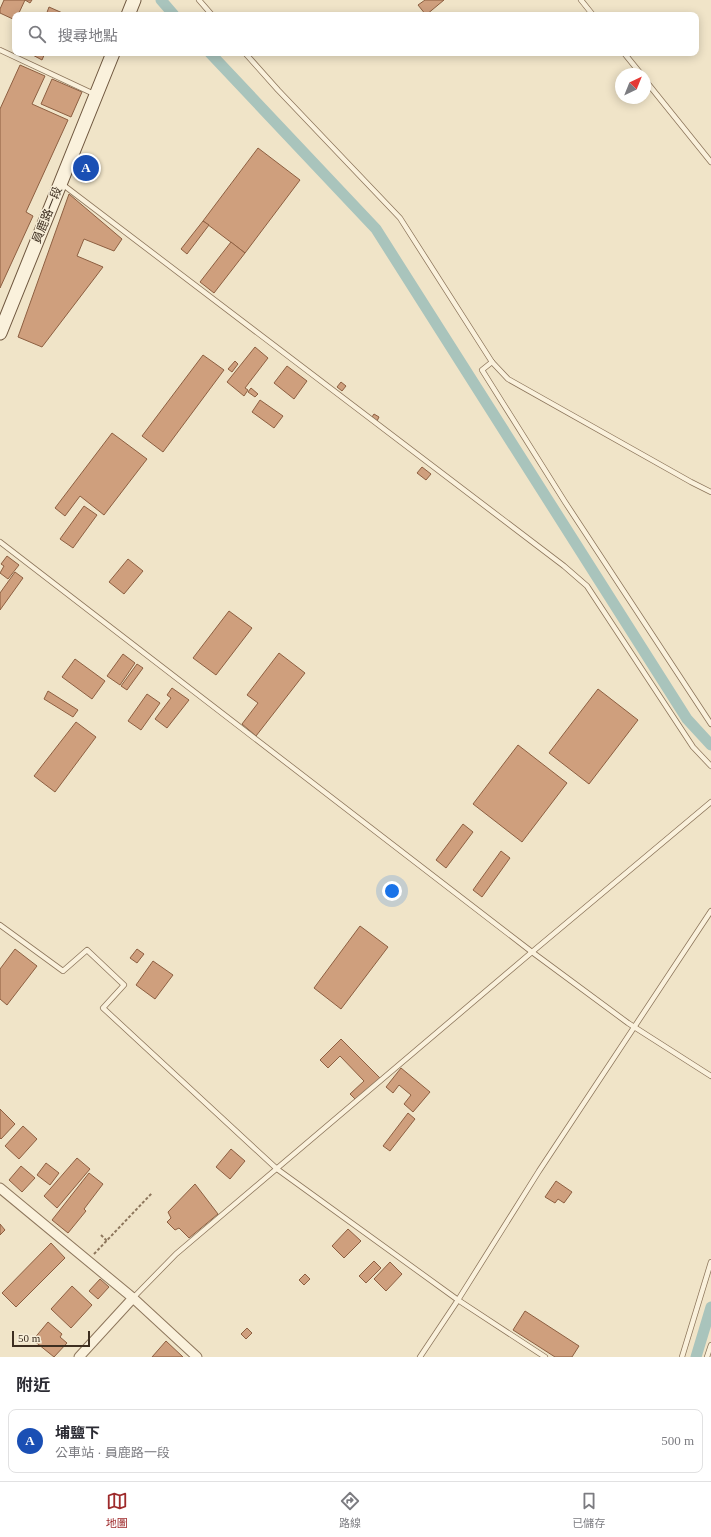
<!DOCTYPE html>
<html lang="zh-TW">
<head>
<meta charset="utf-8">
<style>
  :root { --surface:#fff; --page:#f7f7f7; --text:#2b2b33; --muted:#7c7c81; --line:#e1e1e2; --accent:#9e2a2b }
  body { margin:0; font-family:"Times New Roman","Noto Sans TC",serif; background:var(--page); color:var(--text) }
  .compass { position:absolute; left:615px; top:68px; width:36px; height:36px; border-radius:50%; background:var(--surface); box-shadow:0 2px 10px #0003; rotate:43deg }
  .scale { position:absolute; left:12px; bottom:10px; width:78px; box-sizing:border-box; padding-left:4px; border:2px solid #3d2e20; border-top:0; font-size:11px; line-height:14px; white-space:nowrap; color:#3d2e20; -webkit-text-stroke:3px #f7eed8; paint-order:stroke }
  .you { position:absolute; left:392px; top:891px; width:14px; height:14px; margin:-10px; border:3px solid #fff; border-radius:50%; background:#1a73e8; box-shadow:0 0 0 6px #1a73e833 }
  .badge { display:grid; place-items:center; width:26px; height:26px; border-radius:50%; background:var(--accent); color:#fff; font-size:13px; font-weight:700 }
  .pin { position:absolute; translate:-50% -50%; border:2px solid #fff; box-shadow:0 1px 4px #0006 }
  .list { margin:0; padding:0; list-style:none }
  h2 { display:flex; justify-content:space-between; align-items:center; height:52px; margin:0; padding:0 16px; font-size:17px }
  h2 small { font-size:13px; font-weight:400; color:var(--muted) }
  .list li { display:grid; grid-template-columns:26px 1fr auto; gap:12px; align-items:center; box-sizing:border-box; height:64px; margin:0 8px 8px; padding:0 8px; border:1px solid var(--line); border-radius:8px }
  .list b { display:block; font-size:15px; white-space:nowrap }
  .list p { margin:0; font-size:13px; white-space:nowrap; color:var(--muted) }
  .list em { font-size:13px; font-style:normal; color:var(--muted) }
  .icon { flex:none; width:22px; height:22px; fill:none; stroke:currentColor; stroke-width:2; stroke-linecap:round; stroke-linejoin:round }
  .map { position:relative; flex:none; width:711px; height:1357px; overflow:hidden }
  .search { position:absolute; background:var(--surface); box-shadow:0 2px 10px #0003; left:12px; right:12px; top:12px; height:44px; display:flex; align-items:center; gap:10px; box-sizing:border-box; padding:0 14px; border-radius:8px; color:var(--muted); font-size:15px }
  .sheet { height:124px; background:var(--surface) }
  nav { display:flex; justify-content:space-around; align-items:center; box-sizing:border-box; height:56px; border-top:1px solid var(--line); background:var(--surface); font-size:11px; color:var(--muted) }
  nav a { display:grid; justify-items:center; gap:2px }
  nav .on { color:var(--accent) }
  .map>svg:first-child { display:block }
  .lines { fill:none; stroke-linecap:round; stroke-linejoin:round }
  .canal { stroke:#a9c4bc; stroke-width:11 }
  .building { fill:#cf9f7d; stroke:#8d5f41 }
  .service-casing { stroke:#8d765c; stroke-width:6 }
  .minor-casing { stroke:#8d765c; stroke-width:11 }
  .secondary-casing { stroke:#6f573f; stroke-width:15 }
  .path { stroke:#8d765c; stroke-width:2; stroke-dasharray:3 2; stroke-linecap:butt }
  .service { stroke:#faf1dc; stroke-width:4.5 }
  .minor { stroke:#faf1dc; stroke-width:9 }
  .secondary { stroke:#faf1dc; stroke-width:13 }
  .labels { text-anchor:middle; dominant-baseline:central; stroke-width:3; stroke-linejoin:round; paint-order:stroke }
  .street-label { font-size:12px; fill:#3d2e20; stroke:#f7eed8 }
</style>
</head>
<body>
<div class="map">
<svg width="711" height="1357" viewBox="0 0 711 1357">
  <rect width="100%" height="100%" fill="#f0e4c8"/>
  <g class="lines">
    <g class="canal">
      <polyline points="161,0 174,15"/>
      <polyline points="210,53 376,229 687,719 711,745"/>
      <polyline points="696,1357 711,1307"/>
    </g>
  </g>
  <g class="building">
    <polygon points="4,0 32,0 30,3 25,0 18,15 15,15 15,20 0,13 0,9"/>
    <polygon points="425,0 444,0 426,15 418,5"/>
    <polygon points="49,7 67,15 46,15"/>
    <polygon points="29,53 45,53 42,60"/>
    <polygon points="20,65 45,76 32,104 68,120 26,212 33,216 0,288 0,109"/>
    <polygon points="52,79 82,92 71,117 41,104"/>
    <polygon points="258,148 300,180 245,253 203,221"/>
    <polygon points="69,194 122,239 114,251 84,239 77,256 103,267 42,347 18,337"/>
    <polygon points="203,221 209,225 187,254 181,249"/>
    <polygon points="231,242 245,253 214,293 200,282"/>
    <polygon points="255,347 268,358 245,388 248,390 244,396 227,382"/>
    <polygon points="203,355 224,370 163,452 142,436"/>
    <polygon points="235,361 238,364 232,372 228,369"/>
    <polygon points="287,366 307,381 294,399 274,383"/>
    <polygon points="341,382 346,386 342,391 337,387"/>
    <polygon points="251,388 258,394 255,397 248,392"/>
    <polygon points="260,400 283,416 274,428 252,412"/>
    <polygon points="374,414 379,417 377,421 372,417"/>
    <polygon points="112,433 147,459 104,515 80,496 65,516 55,508"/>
    <polygon points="422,467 431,474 426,480 417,473"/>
    <polygon points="84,506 97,515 73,548 60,539"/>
    <polygon points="7,556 19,565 8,579 0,573 4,566 1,564"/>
    <polygon points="128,559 143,571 124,594 109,582"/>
    <polygon points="15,572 23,578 0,610 0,593"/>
    <polygon points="229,611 252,628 216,675 193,658"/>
    <polygon points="279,653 305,673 256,736 242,724 258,703 247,695"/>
    <polygon points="123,654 135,663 120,685 107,676"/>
    <polygon points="75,659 105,681 92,699 62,677"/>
    <polygon points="137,664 143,668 127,690 121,686"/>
    <polygon points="172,688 189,700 167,728 155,719 171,698 167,695"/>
    <polygon points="598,689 638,720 589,784 549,753"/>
    <polygon points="48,691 78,710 73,717 44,699"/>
    <polygon points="147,694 160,703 141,730 128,721"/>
    <polygon points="76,722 96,737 55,792 34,776"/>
    <polygon points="518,745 567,783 522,842 473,804"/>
    <polygon points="463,824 473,832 446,868 436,860"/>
    <polygon points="501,851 510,858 482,897 473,890"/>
    <polygon points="360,926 388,947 341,1009 314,988"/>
    <polygon points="15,949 37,966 7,1005 0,999 0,969"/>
    <polygon points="137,949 144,954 137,963 130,958"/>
    <polygon points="153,961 173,975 155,999 136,985"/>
    <polygon points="341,1039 381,1079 358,1102 350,1094 364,1081 340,1056 328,1068 320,1060"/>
    <polygon points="401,1068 430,1092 413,1112 404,1104 411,1095 399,1085 393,1093 386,1087"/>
    <polygon points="0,1109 15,1124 1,1139 0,1138"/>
    <polygon points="408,1113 415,1119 390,1151 383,1146"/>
    <polygon points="23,1126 37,1139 19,1159 5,1146"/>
    <polygon points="231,1149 245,1161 230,1179 216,1167"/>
    <polygon points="77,1158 90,1169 57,1208 44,1196"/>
    <polygon points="46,1163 59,1173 50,1185 37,1175"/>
    <polygon points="21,1166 35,1178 22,1192 9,1180"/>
    <polygon points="89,1173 103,1184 84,1209 86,1211 68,1233 52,1220"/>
    <polygon points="556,1181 572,1192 564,1203 558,1199 555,1203 545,1197"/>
    <polygon points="195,1184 218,1214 189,1238 179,1228 175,1230 167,1222 171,1218 168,1212"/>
    <polygon points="0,1224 5,1230 0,1235"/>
    <polygon points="348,1229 361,1241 344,1258 332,1246"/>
    <polygon points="51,1243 65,1258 16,1307 2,1293"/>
    <polygon points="374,1261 381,1268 366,1283 359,1276"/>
    <polygon points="390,1262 402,1274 386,1291 374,1279"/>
    <polygon points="305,1274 310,1279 304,1285 299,1280"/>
    <polygon points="100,1279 109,1287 98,1299 89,1291"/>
    <polygon points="72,1286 92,1305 71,1328 51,1309"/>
    <polygon points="525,1311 579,1346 572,1357 555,1357 513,1330"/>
    <polygon points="48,1322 62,1334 60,1337 67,1343 54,1357 33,1340"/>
    <polygon points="247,1328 252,1333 246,1339 241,1334"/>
    <polygon points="166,1341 183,1357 152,1357"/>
  </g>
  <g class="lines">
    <g class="service-casing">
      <g id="service">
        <polyline points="199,0 212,15"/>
        <polyline points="581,0 593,15"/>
        <polyline points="0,50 94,94"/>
        <polyline points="245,53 278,90 400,218 492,362 482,370 565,502 711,724"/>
        <polyline points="624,53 641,74"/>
        <polyline points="645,80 711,162"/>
        <polyline points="62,184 564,566 587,586 693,747 711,766"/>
        <polyline points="492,362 508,379 691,482 711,492"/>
        <polyline points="0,542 532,952 628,1023 711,1076"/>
        <polyline points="0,925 63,971 87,950 124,985 103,1008 277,1169 458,1300 545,1357"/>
        <polyline points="133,1298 176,1254 532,952 711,802"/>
        <polyline points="420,1357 458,1300 539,1171 711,911"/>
        <polyline points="682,1357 711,1262"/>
        <polyline points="707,1357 711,1345"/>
      </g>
    </g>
    <g class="minor-casing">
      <g id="minor">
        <polyline points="0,1188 133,1298 197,1357"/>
        <polyline points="79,1357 133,1298"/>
      </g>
    </g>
    <g class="secondary-casing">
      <g id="secondary">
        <polyline points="128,15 134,0"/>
        <polyline points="0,333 113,53"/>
      </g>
    </g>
    <g class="path">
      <polyline points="101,1235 107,1241"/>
      <polyline points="94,1254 152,1193"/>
    </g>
    <use href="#service" class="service"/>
    <use href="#minor" class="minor"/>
    <use href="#secondary" class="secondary"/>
  </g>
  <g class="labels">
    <g class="street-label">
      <text transform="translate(47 215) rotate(-68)">員鹿路一段</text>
    </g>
  </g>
</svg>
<svg class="compass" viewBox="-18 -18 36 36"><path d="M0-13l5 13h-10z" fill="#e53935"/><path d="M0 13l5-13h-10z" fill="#7c7c81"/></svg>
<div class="scale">50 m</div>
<div class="you"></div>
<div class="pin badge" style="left:86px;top:168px;background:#1a4fb4">A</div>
<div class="search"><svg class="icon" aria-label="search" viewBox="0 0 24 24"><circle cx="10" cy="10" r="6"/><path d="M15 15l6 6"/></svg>搜尋地點</div>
</div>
<section class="sheet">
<h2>附近<small></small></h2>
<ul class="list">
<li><span class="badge" style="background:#1a4fb4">A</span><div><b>埔鹽下</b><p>公車站 · 員鹿路一段</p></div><em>500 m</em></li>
</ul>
</section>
<nav>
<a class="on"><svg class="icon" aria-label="map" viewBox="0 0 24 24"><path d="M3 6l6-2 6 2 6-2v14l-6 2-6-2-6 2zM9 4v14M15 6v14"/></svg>地圖</a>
<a><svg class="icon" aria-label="directions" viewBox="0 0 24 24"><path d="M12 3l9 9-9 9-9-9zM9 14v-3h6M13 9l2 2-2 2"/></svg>路線</a>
<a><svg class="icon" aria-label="saved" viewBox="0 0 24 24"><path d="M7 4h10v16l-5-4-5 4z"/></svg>已儲存</a>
</nav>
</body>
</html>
